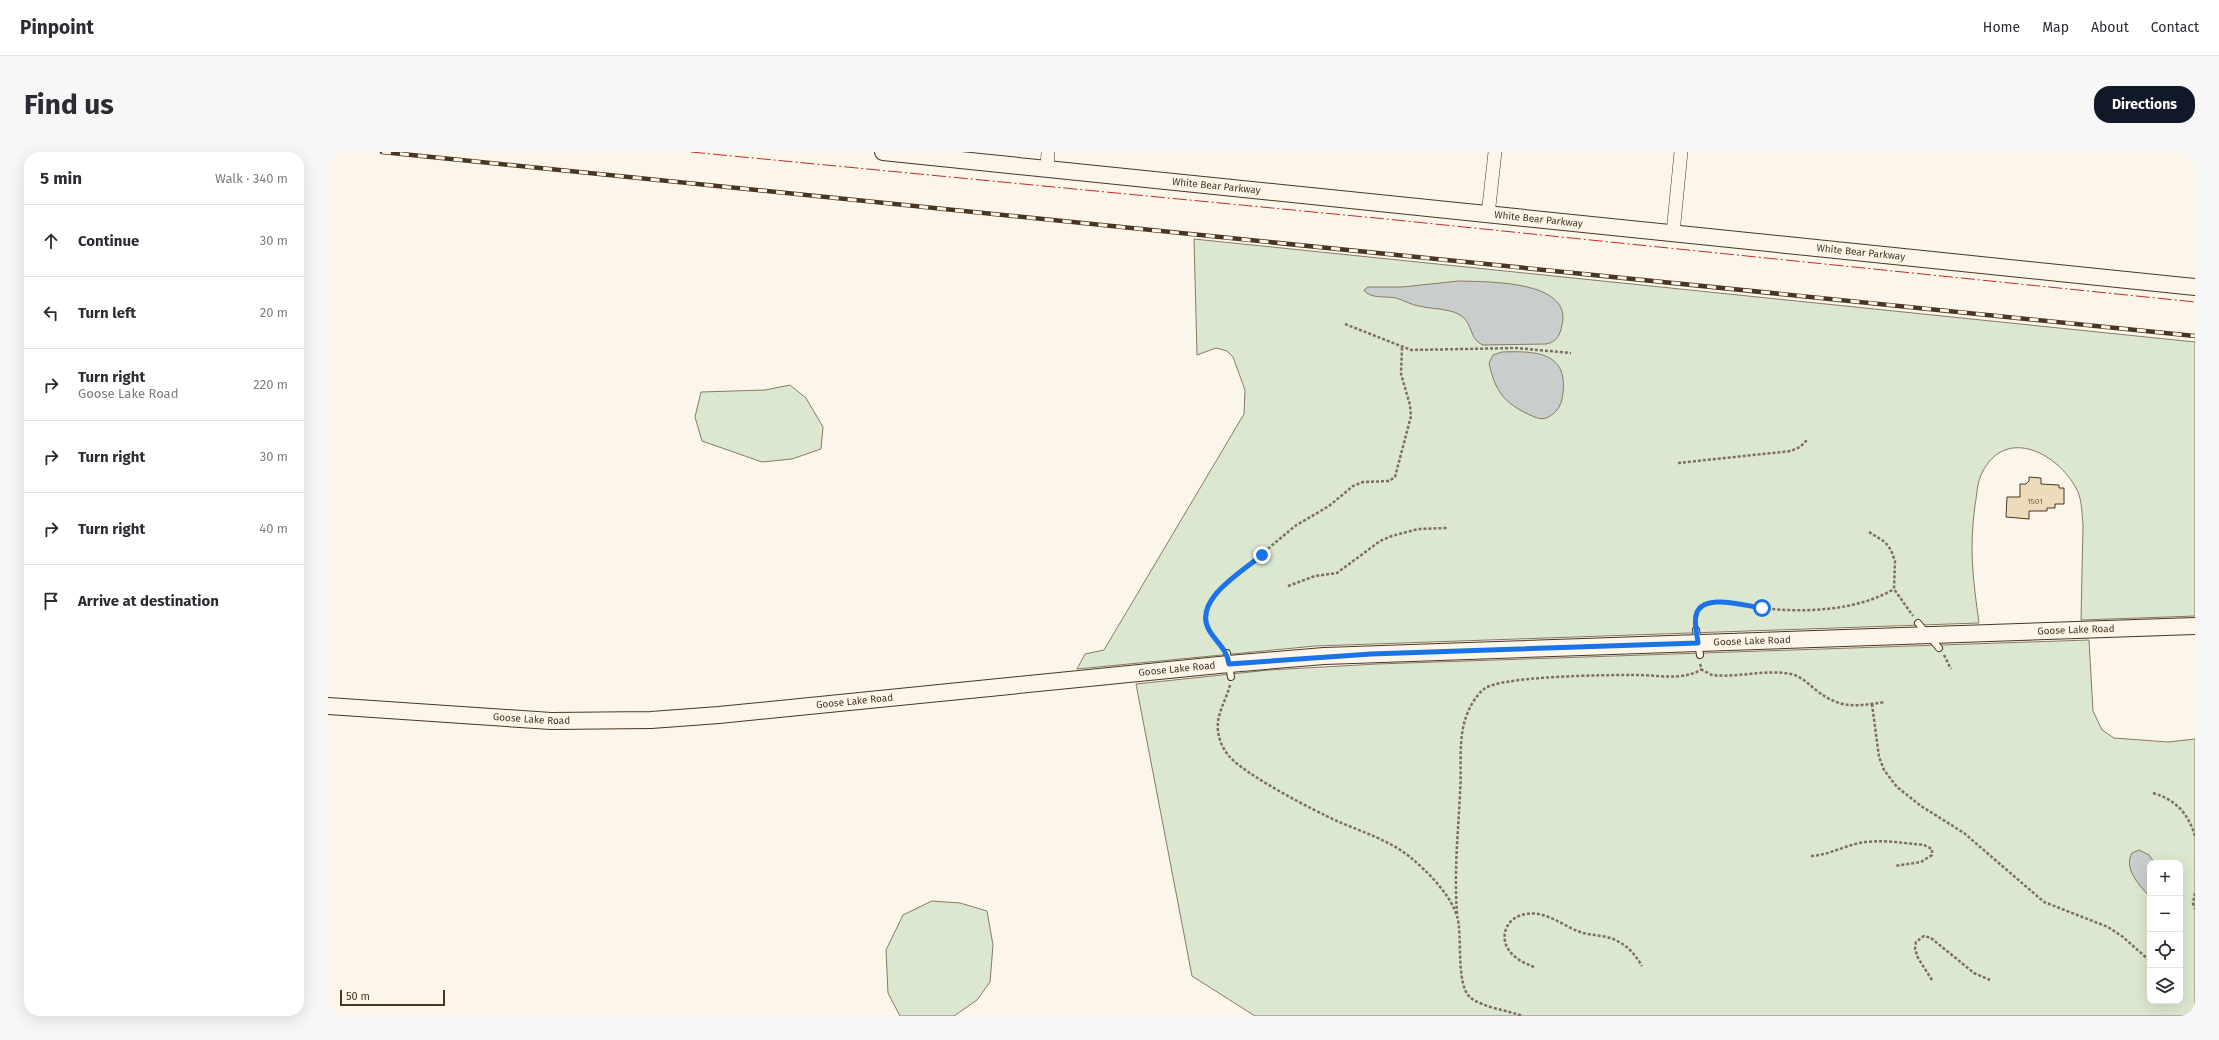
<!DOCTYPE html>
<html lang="en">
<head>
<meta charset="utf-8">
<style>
  :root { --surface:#fff; --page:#f7f7f7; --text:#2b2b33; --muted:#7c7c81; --line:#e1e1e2; --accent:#111827 }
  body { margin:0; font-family:"Fira Sans",sans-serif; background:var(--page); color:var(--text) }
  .controls { position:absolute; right:12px; bottom:12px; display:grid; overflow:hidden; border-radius:8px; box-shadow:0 4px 16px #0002 }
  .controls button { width:36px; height:36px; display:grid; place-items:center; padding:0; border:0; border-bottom:1px solid var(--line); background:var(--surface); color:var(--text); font:20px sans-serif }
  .scale { position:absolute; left:12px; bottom:10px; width:105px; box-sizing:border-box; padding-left:4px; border:2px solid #4a3520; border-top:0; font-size:11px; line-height:14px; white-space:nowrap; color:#4a3520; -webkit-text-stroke:3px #fbf6e9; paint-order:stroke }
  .stop { position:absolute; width:12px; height:12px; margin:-9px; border:3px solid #1a73e8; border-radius:50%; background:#fff }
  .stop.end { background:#1a73e8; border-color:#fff; box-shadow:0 1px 4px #0008 }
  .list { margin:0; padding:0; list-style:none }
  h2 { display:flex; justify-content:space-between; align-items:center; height:52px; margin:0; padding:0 16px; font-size:17px }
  h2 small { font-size:13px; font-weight:400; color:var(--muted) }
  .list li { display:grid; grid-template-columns:26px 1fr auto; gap:12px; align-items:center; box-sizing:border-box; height:72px; padding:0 16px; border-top:1px solid var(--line) }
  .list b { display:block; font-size:15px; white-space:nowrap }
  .list p { margin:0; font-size:13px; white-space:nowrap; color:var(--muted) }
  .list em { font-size:13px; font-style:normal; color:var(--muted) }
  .icon { flex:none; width:22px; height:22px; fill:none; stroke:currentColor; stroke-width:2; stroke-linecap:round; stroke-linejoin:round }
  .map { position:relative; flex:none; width:1867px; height:864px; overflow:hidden; border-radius:16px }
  header { display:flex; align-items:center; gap:24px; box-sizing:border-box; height:56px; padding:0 20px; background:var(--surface); border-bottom:1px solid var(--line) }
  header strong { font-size:19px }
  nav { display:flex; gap:22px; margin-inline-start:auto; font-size:14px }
  .intro { display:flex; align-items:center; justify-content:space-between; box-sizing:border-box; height:96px; padding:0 24px }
  h1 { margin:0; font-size:28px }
  .button { padding:10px 18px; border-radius:16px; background:var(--accent); color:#fff; font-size:14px; font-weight:700 }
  main { display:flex; gap:24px; padding:0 24px }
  aside { flex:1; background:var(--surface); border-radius:16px; box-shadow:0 4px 16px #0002 }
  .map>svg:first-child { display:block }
  .green { fill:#dce7d0; stroke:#887966; fill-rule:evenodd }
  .water { fill:#c9cecd; stroke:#887966 }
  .building { fill:#ecdcbc; stroke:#4a3520 }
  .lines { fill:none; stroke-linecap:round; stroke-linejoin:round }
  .service-casing { stroke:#4a3520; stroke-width:8 }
  .minor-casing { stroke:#4a3520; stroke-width:14 }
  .tertiary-casing { stroke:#4a3520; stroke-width:18 }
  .path { stroke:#7f6f5c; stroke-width:2.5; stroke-dasharray:3 2; stroke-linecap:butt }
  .service { stroke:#fbf6e9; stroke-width:6 }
  .minor { stroke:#fbf6e9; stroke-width:13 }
  .tertiary { stroke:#fbf6e9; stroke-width:16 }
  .rail-casing { stroke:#4a3520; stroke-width:4.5 }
  .rail { stroke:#fbf6e9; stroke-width:3; stroke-dasharray:9; stroke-linecap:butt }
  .power { stroke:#c62828; stroke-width:1; stroke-dasharray:14 3 2 3; stroke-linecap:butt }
  .route { stroke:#1a73e8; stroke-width:5 }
  .labels { text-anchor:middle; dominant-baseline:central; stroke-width:3; stroke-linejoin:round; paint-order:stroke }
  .number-label { font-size:8px; fill:#725f47 }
  .street-label { font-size:10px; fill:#4a3520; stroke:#fbf6e9 }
</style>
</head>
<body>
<header>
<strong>Pinpoint</strong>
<nav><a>Home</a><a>Map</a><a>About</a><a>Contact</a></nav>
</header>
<div class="intro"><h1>Find us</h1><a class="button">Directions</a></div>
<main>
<aside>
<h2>5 min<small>Walk · 340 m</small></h2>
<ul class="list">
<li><svg class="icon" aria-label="ahead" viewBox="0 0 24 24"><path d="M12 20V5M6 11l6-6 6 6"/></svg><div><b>Continue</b></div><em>30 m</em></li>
<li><svg class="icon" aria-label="left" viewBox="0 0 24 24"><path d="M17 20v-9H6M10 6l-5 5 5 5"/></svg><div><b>Turn left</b></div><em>20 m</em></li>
<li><svg class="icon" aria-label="right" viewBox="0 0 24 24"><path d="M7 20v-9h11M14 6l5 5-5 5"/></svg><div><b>Turn right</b><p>Goose Lake Road</p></div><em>220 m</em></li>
<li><svg class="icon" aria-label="right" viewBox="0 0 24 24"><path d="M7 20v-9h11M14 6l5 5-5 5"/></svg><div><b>Turn right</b></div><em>30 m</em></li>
<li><svg class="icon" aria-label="right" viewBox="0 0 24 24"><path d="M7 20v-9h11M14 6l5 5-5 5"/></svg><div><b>Turn right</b></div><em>40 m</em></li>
<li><svg class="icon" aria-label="arrive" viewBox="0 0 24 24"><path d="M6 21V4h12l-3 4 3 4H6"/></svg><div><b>Arrive at destination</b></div></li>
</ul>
</aside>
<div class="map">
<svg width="1867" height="864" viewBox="0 0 1867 864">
  <rect width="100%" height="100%" fill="#fbf6e9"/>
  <g class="green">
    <path d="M866 87 1867 190V464L1753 468 1755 373C1754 362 1754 350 1750 340 1733 303 1678 272 1654 321 1649 330 1649 343 1647 353 1641 398 1645 427 1651 471L987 494 749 517 757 502 776 498 916 262 917 238 905 205 899 199 888 196 869 203Z"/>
    <polygon points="462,233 478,246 495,275 493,297 464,307 434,310 374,289 367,265 373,240 437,238"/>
    <path d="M1761 488 1765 559 1774 578 1786 586 1840 590 1867 587V864H927L864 824 808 532 941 518 1049 512ZM1822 711H1852V849H1822Z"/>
    <polygon points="604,749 632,751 659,759 665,793 662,830 649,848 626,864 572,864 560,841 558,798 575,763"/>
  </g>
  <g class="water">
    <path d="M1131 129C1159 130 1245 128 1234 173 1232 183 1229 190 1218 192L1155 193C1138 186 1148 165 1122 159 1112 156 1102 157 1091 154 1083 153 1076 148 1068 146 1059 144 1041 147 1036 138L1040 135H1074Z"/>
    <path d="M1174 200C1206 199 1240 199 1235 241 1234 250 1231 259 1222 264 1215 269 1209 266 1202 263 1176 251 1167 239 1161 211L1165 203Z"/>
    <path d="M1811 698 1821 703 1827 711H1822V745C1812 734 1795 717 1804 701Z"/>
  </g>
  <polygon class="building" points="1701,325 1713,326 1713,332 1731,333 1731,336 1736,336 1736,352 1727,352 1727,356 1719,356 1719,359 1701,359 1701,367 1678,365 1679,345 1692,345 1692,332 1698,332 1701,329"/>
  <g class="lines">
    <g class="service-casing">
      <g id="service">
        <polyline points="1590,471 1611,496"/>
        <polyline points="1368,478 1372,503"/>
        <polyline points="899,501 903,525"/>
      </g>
    </g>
    <g class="minor-casing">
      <g id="minor">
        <polyline points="719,17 720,0"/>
        <polyline points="1160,63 1167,0"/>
        <polyline points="1345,81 1353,0"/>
      </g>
    </g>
    <g class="tertiary-casing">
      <g id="tertiary">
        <path id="s1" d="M555 0 1867 135"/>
        <path id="s2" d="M0 554 223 569 323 568 391 563 901 512 996 504 1867 474"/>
      </g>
    </g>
    <g class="path">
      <polyline points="1017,172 1083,198 1188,196 1243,201"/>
      <polyline points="1350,311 1463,299 1472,295 1479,288"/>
      <polyline points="1541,380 1557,390 1563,398 1567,409 1566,437 1585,464"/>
      <polyline points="960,434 987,424 1009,421 1052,389 1064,384 1090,377 1119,376"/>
      <path d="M1368 470 1371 456C1375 451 1379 450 1385 450 1401 449 1418 454 1434 456 1476 461 1529 459 1566 437"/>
      <polyline points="894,495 880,476 877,465 880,452 891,438 967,374 1001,354 1025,334 1035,330 1061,329 1067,325 1083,264 1082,253 1073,222 1074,196"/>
      <polyline points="1616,503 1623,517"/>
      <path d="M1372 512 1374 518 1384 523C1410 526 1437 517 1463 522 1473 524 1480 532 1488 538 1513 558 1529 554 1557 550"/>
      <path d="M902 533C898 549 888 562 890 579 891 588 895 597 901 604 917 623 985 658 1009 669 1034 680 1061 688 1082 705 1100 720 1122 742 1129 764 1135 783 1127 834 1143 846 1154 855 1181 859 1195 864"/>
      <polyline points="1544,552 1551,605 1556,618 1569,635 1593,654 1636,681 1716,750 1780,775 1795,785 1822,809"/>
      <path d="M1825 641C1848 648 1860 661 1867 684"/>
      <path d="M1483 704C1500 703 1514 695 1531 691 1552 687 1575 691 1596 693L1604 697V703L1593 710 1567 714"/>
      <polyline points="1867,741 1865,751 1867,757"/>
      <path d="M1129 762C1126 718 1130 684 1132 641 1134 618 1130 591 1137 568 1140 558 1147 544 1156 537 1172 524 1277 523 1303 523 1326 522 1354 530 1374 517"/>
      <path d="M1206 815C1199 812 1191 809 1185 803 1169 788 1177 765 1198 762 1218 758 1236 775 1255 781 1267 784 1280 783 1291 790 1301 795 1308 804 1314 814"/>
      <polyline points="1604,828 1590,806 1587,797 1588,790 1596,784 1603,786 1646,821 1662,828"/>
    </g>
    <use href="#service" class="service"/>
    <use href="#minor" class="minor"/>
    <use href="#tertiary" class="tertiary"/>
    <g class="rail-casing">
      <polyline id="rail" points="54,0 1867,184"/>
    </g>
    <use href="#rail" class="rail"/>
    <polyline class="power" points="363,0 1058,67 1867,150"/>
  </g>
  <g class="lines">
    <path class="route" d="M934 403C915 419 864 448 881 478 888 490 899 497 901 512L1043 502 1370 491C1369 482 1366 471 1368 463 1374 440 1417 454 1434 456"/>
  </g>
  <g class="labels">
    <g class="number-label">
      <text x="1707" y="349">1501</text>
    </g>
    <g class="street-label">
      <text stroke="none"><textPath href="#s1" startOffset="335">White Bear Parkway</textPath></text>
      <text stroke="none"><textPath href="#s1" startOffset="659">White Bear Parkway</textPath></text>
      <text stroke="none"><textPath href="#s1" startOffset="983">White Bear Parkway</textPath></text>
      <text stroke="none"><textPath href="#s2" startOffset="1752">Goose Lake Road</textPath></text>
      <text stroke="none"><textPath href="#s2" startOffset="1428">Goose Lake Road</textPath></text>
      <text stroke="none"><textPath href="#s2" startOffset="852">Goose Lake Road</textPath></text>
      <text stroke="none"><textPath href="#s2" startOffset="528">Goose Lake Road</textPath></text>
      <text stroke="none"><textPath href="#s2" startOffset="204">Goose Lake Road</textPath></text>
    </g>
  </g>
</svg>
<div class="controls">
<button>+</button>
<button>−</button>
<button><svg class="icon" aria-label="locate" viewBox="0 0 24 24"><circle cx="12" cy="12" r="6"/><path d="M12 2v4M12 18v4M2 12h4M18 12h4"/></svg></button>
<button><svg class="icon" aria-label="layers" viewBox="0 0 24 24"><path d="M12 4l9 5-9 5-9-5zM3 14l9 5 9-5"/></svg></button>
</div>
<div class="scale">50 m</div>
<div class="stop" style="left:1434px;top:456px"></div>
<div class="stop end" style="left:934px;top:403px"></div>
</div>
</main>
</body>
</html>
